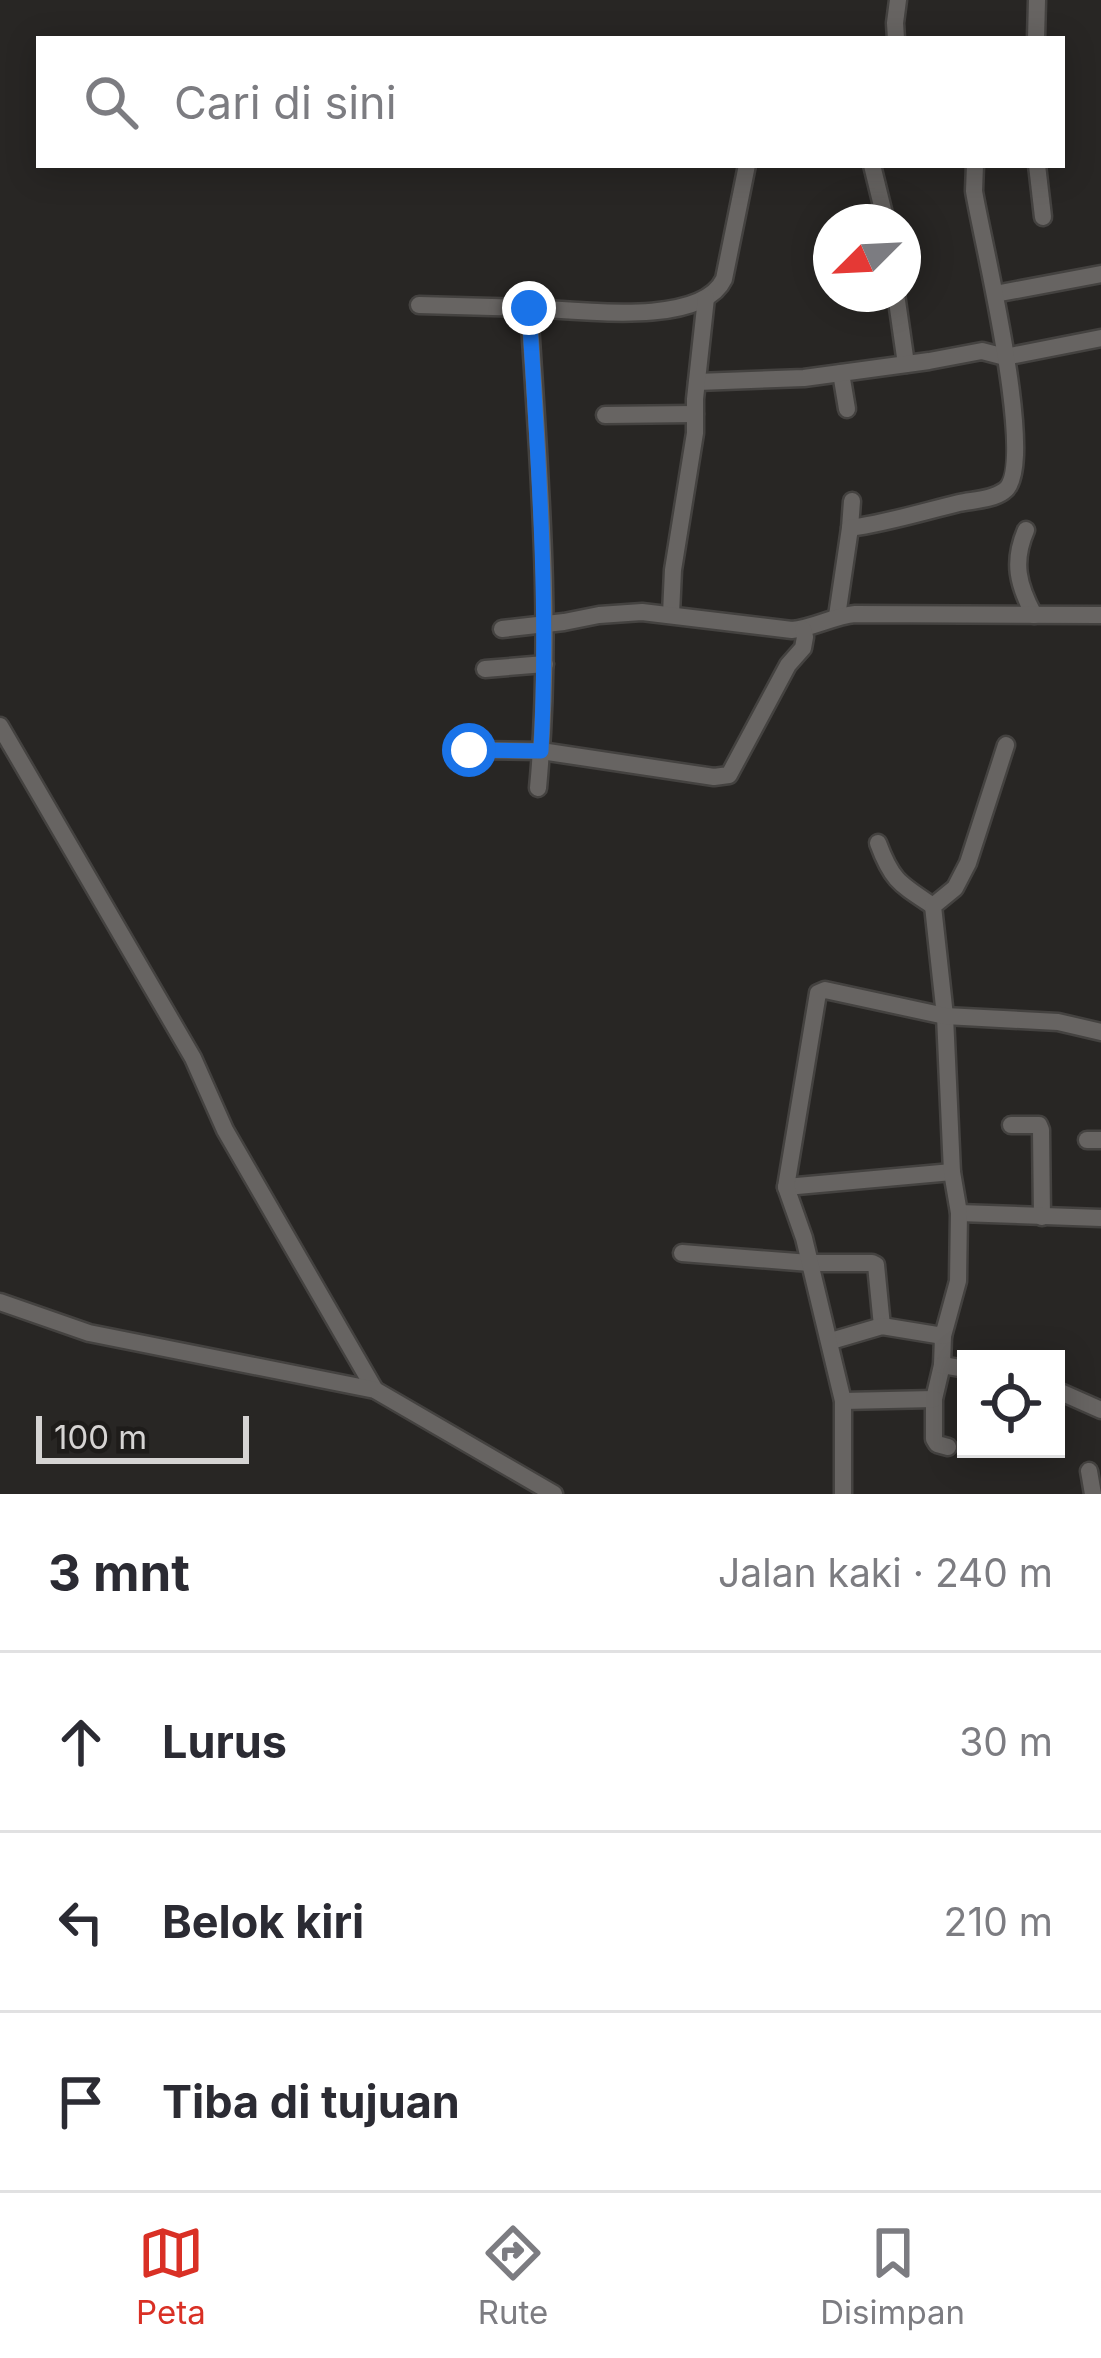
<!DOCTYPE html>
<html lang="id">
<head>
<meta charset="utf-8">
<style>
  :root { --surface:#fff; --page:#f7f7f7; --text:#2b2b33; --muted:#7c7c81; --line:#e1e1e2; --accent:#d93025 }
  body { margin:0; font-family:Inter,sans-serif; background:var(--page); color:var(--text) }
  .controls { position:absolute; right:36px; bottom:36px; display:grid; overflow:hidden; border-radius:0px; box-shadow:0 6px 30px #0003 }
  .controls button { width:108px; height:108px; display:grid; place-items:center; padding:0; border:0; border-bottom:3px solid var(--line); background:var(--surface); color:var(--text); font:60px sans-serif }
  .compass { position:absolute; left:813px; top:204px; width:108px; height:108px; border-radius:50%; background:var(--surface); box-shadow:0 6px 30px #0003; rotate:246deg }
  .scale { position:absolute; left:36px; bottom:30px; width:213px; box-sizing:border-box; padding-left:12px; border:6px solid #d6d4d3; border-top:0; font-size:33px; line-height:42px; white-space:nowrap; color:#d6d4d3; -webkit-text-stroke:9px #1e1c1a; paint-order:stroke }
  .stop { position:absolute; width:36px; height:36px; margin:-27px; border:9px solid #1a73e8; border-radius:50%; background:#fff }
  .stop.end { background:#1a73e8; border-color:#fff; box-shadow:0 3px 12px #0008 }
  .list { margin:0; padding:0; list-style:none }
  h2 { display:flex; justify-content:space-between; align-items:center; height:156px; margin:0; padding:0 48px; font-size:51px }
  h2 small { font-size:39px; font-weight:400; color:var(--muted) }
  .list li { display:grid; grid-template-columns:78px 1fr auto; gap:36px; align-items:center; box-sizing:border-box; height:180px; padding:0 48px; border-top:3px solid var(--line) }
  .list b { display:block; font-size:45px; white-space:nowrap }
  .list em { font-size:39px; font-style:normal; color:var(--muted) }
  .icon { flex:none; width:66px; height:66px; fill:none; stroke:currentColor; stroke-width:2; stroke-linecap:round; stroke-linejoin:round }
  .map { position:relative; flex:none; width:1101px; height:1494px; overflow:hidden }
  .search { position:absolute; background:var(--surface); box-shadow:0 6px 30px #0003; left:36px; right:36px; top:36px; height:132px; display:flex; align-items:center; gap:30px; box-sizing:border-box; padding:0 42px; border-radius:0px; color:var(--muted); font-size:45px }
  .sheet { height:696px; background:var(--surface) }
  nav { display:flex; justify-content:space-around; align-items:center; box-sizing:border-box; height:168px; border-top:3px solid var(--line); background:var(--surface); font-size:33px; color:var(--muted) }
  nav a { display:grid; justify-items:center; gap:6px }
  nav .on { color:var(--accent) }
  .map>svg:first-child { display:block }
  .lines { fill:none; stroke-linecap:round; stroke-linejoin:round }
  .minor-casing { stroke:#444240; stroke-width:21 }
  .minor { stroke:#676462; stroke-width:16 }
  .route { stroke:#1a73e8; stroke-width:15 }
</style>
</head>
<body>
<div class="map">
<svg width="1101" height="1494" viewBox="0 0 1101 1494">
  <rect width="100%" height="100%" fill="#282624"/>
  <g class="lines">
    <g class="minor-casing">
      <g id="minor">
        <polyline points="896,39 895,23 898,0"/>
        <polyline points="1036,39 1037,0"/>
        <polyline points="872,165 886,222"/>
        <polyline points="1037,165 1043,217"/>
        <polyline points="896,294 906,364"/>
        <polyline points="995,294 1101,274"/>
        <path d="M419 305C456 306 493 307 530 308 575 310 701 328 724 279L747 165"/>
        <path d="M529 308C539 468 553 627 538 788"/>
        <polyline points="841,373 847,409"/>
        <polyline points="697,382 804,378 929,361 982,351 1005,357 1101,338"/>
        <polyline points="605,415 695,414"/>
        <polyline points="850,528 852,501"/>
        <path d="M1026 530C1012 562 1018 585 1034 615"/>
        <polyline points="671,614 673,570 695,433 695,399 706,298"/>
        <path d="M837 616 850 528C887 523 922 512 959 503 973 500 992 500 1004 491 1039 468 981 236 974 191L975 165"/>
        <path d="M502 629 564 622 599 615 642 612 792 630C814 628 833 616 855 614L1101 615"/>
        <polyline points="485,669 545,664"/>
        <polyline points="0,726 193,1058 225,1130 375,1390"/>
        <polyline points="469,750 541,751 714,777 729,775 788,665 803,648 805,637 803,629"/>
        <path d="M878 843C892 881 900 884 933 906"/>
        <polyline points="1011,1125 1039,1125 1041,1130 1042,1217"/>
        <polyline points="1087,1140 1101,1140"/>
        <polyline points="786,1187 952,1172"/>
        <polyline points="959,1213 1101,1218"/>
        <polyline points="682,1253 810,1263 872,1263 876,1265 882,1326"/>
        <polyline points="0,1302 89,1333 375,1390 554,1494"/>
        <polyline points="943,1336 942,1365 934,1399 934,1439 937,1444 948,1447"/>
        <polyline points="831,1341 882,1326 943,1336 958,1281 959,1213 952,1172 945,1016 933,906 955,888 968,863 1006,745"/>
        <polyline points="942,1365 966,1369"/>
        <polyline points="1056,1390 1101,1410"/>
        <polyline points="843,1401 934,1399"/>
        <polyline points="1089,1471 1093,1494"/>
        <polyline points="843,1494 843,1401 804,1238 786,1187 818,993 825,990 945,1016 1058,1022 1101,1032"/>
      </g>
    </g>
    <use href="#minor" class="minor"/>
  </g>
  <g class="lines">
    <path class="route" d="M469 750 541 751C549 601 538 458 529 308"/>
  </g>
</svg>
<div class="controls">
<button><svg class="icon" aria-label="locate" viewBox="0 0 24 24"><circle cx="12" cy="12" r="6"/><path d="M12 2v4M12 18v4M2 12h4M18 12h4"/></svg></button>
</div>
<svg class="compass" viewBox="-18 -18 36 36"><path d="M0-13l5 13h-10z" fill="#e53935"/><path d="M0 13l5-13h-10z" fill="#7c7c81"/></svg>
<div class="scale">100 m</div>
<div class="stop" style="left:469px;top:750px"></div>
<div class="stop end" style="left:529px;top:308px"></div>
<div class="search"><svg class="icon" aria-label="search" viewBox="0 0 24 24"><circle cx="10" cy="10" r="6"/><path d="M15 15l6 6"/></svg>Cari di sini</div>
</div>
<section class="sheet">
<h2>3 mnt<small>Jalan kaki · 240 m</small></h2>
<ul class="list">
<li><svg class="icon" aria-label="ahead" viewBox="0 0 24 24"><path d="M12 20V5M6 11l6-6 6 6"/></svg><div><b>Lurus</b></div><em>30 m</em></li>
<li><svg class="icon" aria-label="left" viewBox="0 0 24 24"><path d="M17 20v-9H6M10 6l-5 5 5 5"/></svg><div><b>Belok kiri</b></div><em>210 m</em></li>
<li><svg class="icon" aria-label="arrive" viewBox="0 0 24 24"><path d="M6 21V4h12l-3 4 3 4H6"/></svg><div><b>Tiba di tujuan</b></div></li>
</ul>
</section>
<nav>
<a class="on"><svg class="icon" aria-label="map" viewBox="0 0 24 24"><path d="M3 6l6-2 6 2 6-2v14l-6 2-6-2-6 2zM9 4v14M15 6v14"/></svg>Peta</a>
<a><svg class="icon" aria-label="directions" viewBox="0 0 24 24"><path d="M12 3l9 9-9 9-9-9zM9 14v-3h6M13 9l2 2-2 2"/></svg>Rute</a>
<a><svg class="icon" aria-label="saved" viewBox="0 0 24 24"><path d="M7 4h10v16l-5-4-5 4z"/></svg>Disimpan</a>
</nav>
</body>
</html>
